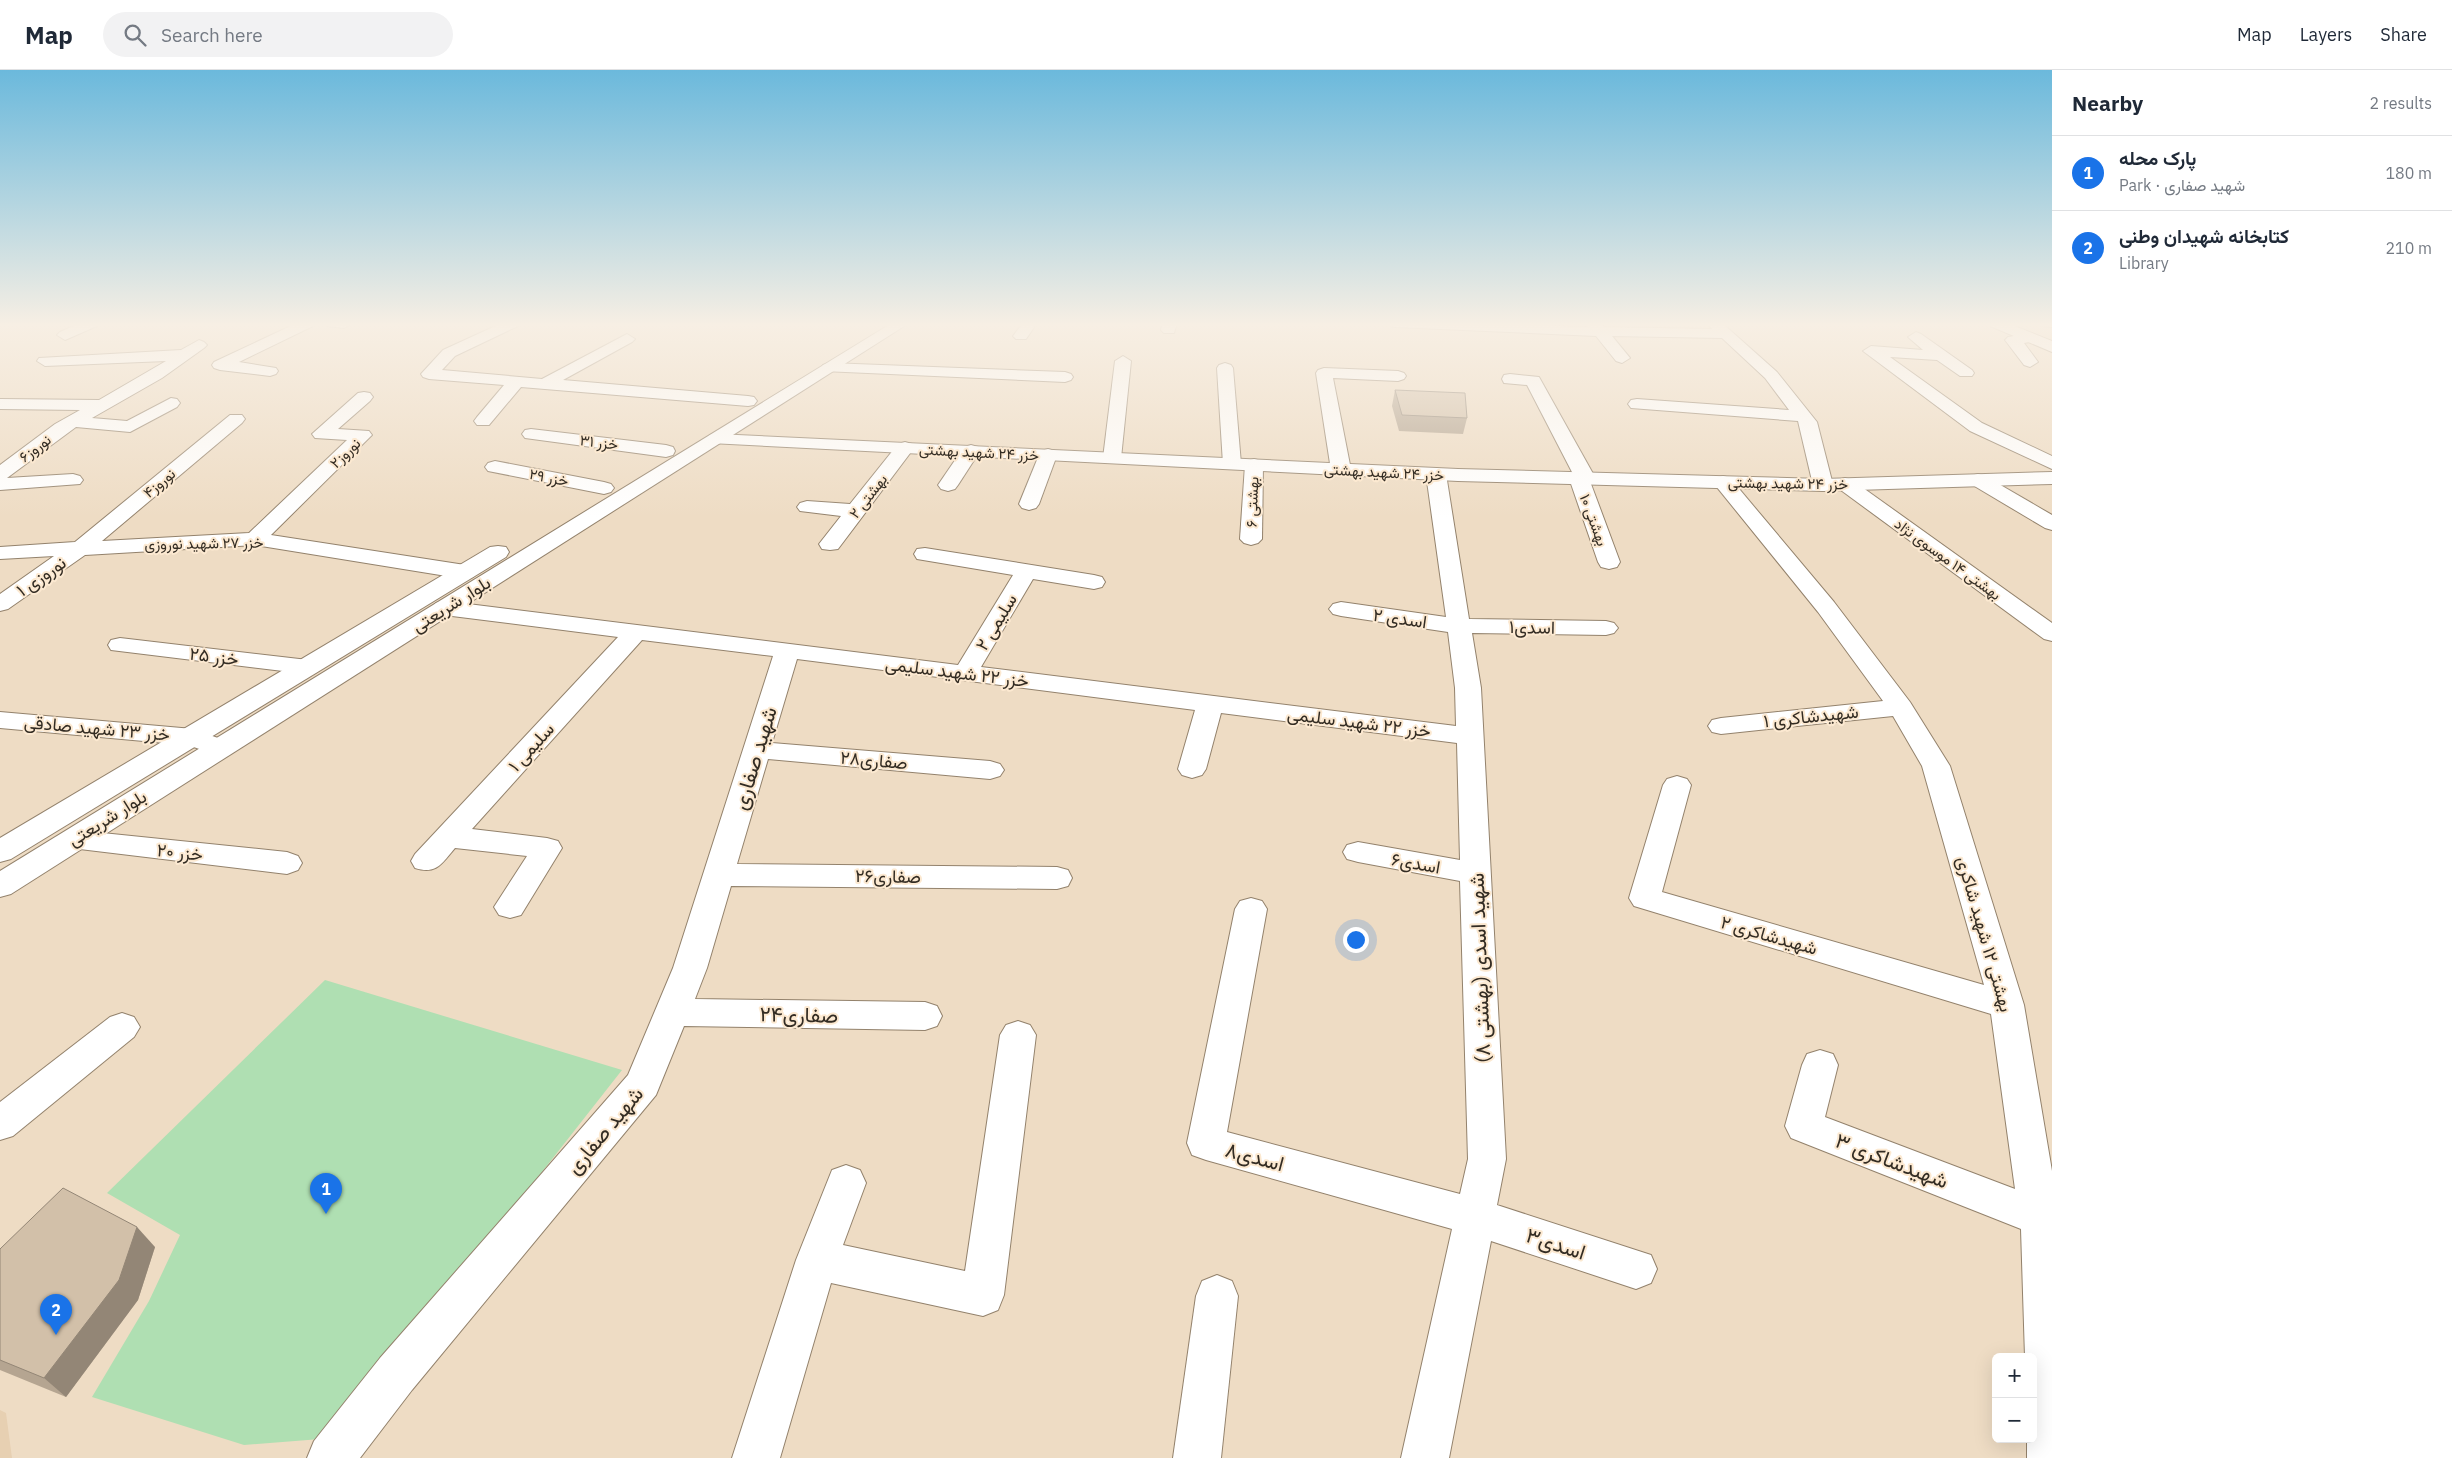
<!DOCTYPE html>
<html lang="en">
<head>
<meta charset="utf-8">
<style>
  :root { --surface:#fff; --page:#f2f2f3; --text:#1f2937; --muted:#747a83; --line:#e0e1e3; --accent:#1a73e8 }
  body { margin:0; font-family:"IBM Plex Sans",Vazirmatn,sans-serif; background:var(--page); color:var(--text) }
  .controls { position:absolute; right:15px; bottom:15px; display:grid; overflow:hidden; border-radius:8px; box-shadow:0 5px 20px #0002 }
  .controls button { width:45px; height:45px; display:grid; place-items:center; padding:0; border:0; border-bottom:1px solid var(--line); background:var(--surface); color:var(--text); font:25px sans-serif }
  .you { position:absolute; left:1355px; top:869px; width:18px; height:18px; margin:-12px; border:4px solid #fff; border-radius:50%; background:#1a73e8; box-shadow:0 0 0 8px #1a73e833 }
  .badge { display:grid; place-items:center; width:32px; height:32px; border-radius:50%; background:var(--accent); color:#fff; font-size:16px; font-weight:700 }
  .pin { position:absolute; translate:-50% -41px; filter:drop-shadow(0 1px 2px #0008) }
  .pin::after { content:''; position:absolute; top:26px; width:18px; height:15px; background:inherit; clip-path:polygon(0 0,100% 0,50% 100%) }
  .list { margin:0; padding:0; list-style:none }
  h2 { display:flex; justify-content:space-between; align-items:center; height:65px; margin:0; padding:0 20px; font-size:21px }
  h2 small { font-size:16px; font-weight:400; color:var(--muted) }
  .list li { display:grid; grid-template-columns:32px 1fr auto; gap:15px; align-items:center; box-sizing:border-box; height:75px; padding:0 20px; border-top:1px solid var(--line) }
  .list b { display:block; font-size:19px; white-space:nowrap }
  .list p { margin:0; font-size:16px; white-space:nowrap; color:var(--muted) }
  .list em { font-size:16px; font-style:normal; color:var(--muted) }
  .icon { flex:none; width:28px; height:28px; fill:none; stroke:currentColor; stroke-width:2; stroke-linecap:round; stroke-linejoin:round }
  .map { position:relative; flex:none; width:2052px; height:1388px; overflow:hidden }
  header { display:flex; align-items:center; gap:30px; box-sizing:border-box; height:70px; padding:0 25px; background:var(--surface); border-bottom:1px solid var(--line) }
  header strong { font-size:24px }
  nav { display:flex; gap:28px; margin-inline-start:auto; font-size:18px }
  .search { width:350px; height:45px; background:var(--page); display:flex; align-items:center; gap:12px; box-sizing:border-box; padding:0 18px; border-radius:28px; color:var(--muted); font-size:19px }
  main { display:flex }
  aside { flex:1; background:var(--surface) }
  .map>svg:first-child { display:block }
  .built { fill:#e7d0b2 }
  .green { fill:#afdfb2 }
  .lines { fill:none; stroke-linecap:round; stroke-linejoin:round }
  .minor-casing { stroke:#93826c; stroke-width:2 }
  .tertiary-casing { stroke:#93826c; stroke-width:2 }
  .primary-casing { stroke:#93826c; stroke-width:2 }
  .minor { fill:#fff; fill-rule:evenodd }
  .tertiary { fill:#fff; fill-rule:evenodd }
  .primary { fill:#fff; fill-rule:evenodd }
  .wall { fill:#b5a591 }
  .shaded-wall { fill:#938676 }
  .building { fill:#d2c0a9; stroke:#938676 }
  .labels { text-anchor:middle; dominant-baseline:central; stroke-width:4; stroke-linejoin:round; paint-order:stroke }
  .far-street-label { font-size:15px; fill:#332c23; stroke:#fce9d1 }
  .street-label { font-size:18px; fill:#332c23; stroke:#fce9d1 }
  .near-street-label { font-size:21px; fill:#332c23; stroke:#fce9d1 }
</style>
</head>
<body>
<header>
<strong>Map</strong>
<div class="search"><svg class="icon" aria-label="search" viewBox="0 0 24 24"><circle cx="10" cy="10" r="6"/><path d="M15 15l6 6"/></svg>Search here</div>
<nav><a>Map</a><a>Layers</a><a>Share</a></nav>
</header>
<main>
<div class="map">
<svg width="2052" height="1388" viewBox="0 0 2052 1388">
  <rect width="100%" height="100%" fill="#eedcc4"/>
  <polygon class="built" points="0,1340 6,1343 12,1388 0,1388"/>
  <polygon class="green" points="325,910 622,1000 333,1368 244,1375 92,1327 149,1231 180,1165 107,1123"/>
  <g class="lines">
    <g class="minor-casing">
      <g id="minor">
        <polygon points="80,253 99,253 97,256 65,270 57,265 60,262"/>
        <polygon points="297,253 315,253 313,256 239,292 276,298 278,301 276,304 270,306 220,300 214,298 212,295 214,292"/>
        <polygon points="325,253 351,253 351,254 344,258 327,256"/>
        <polygon points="502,253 520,253 518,256 455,286 442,300 542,309 627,264 635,269 632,272 563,310 748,326 754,327 757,331 754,335 748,336 521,317 489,355 477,355 474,351 477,347 504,315 429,309 423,307 421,304 443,280"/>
        <polygon points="1023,253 1037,253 1026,269 1016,269 1013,266"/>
        <polygon points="1163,253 1177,253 1174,263 1164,263 1161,260"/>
        <polygon points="1388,253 1473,253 1588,257 1586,253 1601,253 1604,257 1712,259 1707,253 1722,253 1777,302 1817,352 1833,415 1830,419 1823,421 1816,419 1813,415 1798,351 1631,338 1628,334 1631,330 1637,329 1789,340 1765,308 1722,268 1612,266 1630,288 1622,293 1616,291 1596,266 1395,257 1390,256"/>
        <polygon points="1916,262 1921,264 1972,300 1974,303 1972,306 1960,306 1937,290 1890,287 1982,353 2052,386 2052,399 1970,361 1863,281 1871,276 1923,280 1908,267"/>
        <polygon points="2031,263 2036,265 2039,268 2036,271 2024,273 2038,292 2030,297 2024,295 2005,270 2008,267"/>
        <polygon points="199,270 204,272 207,275 204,278 162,308 92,348 127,351 171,328 177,329 180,333 177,337 130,362 76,357 7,408 73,404 80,406 83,410 80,414 0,420 0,395 55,354 80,340 0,339 0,329 99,330 166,291 45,296 37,291 39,288 181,280"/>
        <polygon points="1123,286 1131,291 1121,388 1119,392 1105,392 1103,388 1115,291"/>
        <polygon points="829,293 1065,302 1071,304 1073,307 1071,310 1065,312 823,301 821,298 823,295"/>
        <polygon points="1225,293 1231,295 1233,298 1241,394 1239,398 1225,398 1223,394 1217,298 1219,295"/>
        <polygon points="1324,298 1398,301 1404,303 1406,306 1404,309 1398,311 1333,308 1351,400 1348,404 1334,404 1331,400 1316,303 1318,300"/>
        <polygon points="1510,304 1539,307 1596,409 1591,414 1620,492 1617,497 1609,499 1601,497 1598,492 1569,408 1573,404 1527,315 1504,313 1502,309 1504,305"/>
        <polygon points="364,322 370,323 373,327 370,331 338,359 369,361 372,365 271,465 465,495 473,497 476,502 473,507 465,509 255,475 85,485 8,539 0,541 0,524 54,486 0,489 0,477 75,472 230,345 242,345 245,349 242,353 102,471 249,463 347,370 315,368 312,364 358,323"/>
        <polygon points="531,359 666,375 673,377 675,381 673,385 666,387 525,368 522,364 525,360"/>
        <polygon points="905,372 912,374 914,378 838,479 830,480 822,479 819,474 841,446 800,441 797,437 800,433 807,431 850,434 898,374"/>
        <polygon points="971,375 978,377 980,381 958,415 955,419 948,421 941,419 938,415 964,377"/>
        <polygon points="1048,379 1055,381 1057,385 1039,434 1036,438 1029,440 1022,438 1019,434 1039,385 1041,381"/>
        <polygon points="1254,389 1261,391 1263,395 1262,469 1258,473 1251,475 1244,473 1240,469 1245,395 1247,391"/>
        <polygon points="495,391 604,412 611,414 614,418 611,422 604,424 488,401 485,397 488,393"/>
        <path d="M1436 398 1443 400 1446 404 1469 549 1606 551 1614 553 1618 558 1614 563 1606 565 1472 563 1481 618 1506 1089 1497 1135 1651 1185 1657 1199 1651 1213 1636 1219 1491 1171 1449 1388H1401L1452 1159 1206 1090 1192 1085 1187 1073 1235 839 1240 831 1251 828 1262 831 1267 839 1227 1062 1460 1124 1468 1089 1460 811 1358 792 1347 789 1343 782 1347 775 1358 772 1460 790 1457 673 1221 643 1206 699 1202 705 1192 708 1182 705 1178 699 1195 640 797 589 772 673 990 691 1000 694 1004 700 1000 706 990 709 768 689 737 794 1057 797 1068 800 1072 808 1068 816 1057 819 731 816 707 898 695 929 925 932 937 936 942 946 937 956 925 960 684 956 656 1025 412 1320 360 1388H307L314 1371 380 1288 628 1005 673 898 773 586 642 570 472 759 547 768 558 771 562 778 521 845 510 848 499 845 494 837 527 786 455 778C442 793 437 805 415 798L411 791 415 784 618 567 444 545 436 543 432 538 436 533 444 531 958 595 1013 505 917 489 914 484 917 479 925 478 1094 505 1102 507 1105 512 1102 517 1094 519 1033 509 981 597 1456 656 1455 618 1448 562 1341 546 1333 544 1329 539 1333 534 1341 532 1446 547 1426 404 1429 400Z"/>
        <polygon points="1978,404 1985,406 2052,445 2052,460 2045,458 1971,414 1968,410 1971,406"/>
        <polygon points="1723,406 1730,408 1834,532 1910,632 1950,696 2024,935 2052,1101 2052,1388 2027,1388 2027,1369 2033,1369 2033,1287 2025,1287 2021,1159 1791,1068 1785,1056 1802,995 1807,984 1820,980 1833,984 1838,995 1825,1047 2015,1119 1991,944 1634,836 1629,828 1663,715 1667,709 1677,706 1687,709 1691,715 1662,822 1984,915 1922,696 1893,646 1721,664 1712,662 1708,656 1712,650 1721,648 1883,631 1818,542 1716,416 1713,412 1716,408"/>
        <polygon points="1845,408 1852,410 2052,553 2052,571 2044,569 1838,418 1835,414 1838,410"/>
        <polygon points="120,568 308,590 317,592 320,597 317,602 308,604 111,580 108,575 111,570"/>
        <polygon points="0,642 193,659 229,672 233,678 229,684 219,686 188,675 0,658"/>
        <polygon points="73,760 287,782 298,786 302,793 298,800 287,804 63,777 58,770 63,763"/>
        <polygon points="122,943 134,947 140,957 134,967 13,1066 0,1070 0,1032 110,947"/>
        <polygon points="1018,951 1030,955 1036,965 1004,1225 998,1240 983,1246 831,1213 780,1388 732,1388 796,1190 832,1100 846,1095 860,1100 866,1113 843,1175 965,1201 1000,965 1006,955"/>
        <polygon points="1217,1205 1232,1211 1238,1226 1221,1388 1173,1388 1196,1226 1202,1211"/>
      </g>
    </g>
    <g class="tertiary-casing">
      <g id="tertiary">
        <polygon points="1988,253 2007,253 2052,271 2052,282 1990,256"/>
        <polygon points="2040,253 2052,253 2052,257 2042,256"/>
        <polygon points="716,364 1458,399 1823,409 2052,402 2052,414 1823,421 1458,411 710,373 707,369 710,365"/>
      </g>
    </g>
    <g class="primary-casing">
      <g id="primary">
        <polygon points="892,253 909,253 11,824 0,827 0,801"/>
        <polygon points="498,476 506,477 509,482 506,487 11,789 0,792 0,768 490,477"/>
      </g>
    </g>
    <use href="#minor" class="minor"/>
    <use href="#tertiary" class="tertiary"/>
    <use href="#primary" class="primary"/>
  </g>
  <g class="wall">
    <polygon points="1395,320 1467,348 1463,364 1399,361 1392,336"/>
    <polygon points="155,1177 138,1230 66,1327 0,1300 0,1179"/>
  </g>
  <polygon class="shaded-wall" points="137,1157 155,1177 138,1230 66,1327 44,1308"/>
  <g class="building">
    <polygon points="1395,320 1465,323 1467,348 1402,345"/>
    <polygon points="63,1118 137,1157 119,1210 44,1308 0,1290 0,1179"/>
  </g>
  <linearGradient id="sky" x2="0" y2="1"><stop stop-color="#6bb9dc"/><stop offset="0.57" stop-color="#f7efe4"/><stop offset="1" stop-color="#f7efe4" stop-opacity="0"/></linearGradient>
  <rect width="2052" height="447" fill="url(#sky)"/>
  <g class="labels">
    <g class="far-street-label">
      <text transform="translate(599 372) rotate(7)">خزر ۳۱</text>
      <text transform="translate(35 378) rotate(-37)">نوروز۶</text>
      <text transform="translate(979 382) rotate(3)">خزر ۲۴ شهید بهشتی</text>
      <text transform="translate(345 383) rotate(-44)">نوروز۲</text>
      <text transform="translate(1384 402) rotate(3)">خزر ۲۴ شهید بهشتی</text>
      <text transform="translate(549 407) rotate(11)">خزر ۲۹</text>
      <text transform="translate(159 413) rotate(-40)">نوروز۴</text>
      <text transform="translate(1788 413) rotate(1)">خزر ۲۴ شهید بهشتی</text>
      <text transform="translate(868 426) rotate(-52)">بهشتی ۲</text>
      <text transform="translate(1252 432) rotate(-88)">بهشتی ۶</text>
      <text transform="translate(1594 450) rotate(70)">بهشتی ۱۰</text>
      <text transform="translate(204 473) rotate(-1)">خزر ۲۷ شهید نوروزی</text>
      <text transform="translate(1948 489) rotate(36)">بهشتی ۱۴ موسوی نژاد</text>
    </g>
    <g class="street-label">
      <text transform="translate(41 506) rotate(-35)">نوروزی ۱</text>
      <text transform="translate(451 534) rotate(-32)">بلوار شریعتی</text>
      <text transform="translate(1400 548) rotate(8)">اسدی ۲</text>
      <text transform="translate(996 552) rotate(-59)">سلیمی ۲</text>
      <text transform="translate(1532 557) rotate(1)">اسدی۱</text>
      <text transform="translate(214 586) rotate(7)">خزر ۲۵</text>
      <text transform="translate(957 602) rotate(7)">خزر ۲۲ شهید سلیمی</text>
      <text transform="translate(1811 646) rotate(-6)">شهیدشاکری ۱</text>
      <text transform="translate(1359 652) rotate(7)">خزر ۲۲ شهید سلیمی</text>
      <text transform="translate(97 658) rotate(5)">خزر ۲۳ شهید صادقی</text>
      <text transform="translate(531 677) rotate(-48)">سلیمی ۱</text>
      <text transform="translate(874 690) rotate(5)">صفاری۲۸</text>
      <text transform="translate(107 748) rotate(-32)">بلوار شریعتی</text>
      <text transform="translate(180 782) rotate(6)">خزر ۲۰</text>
      <text transform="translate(1416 793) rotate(10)">اسدی۶</text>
      <text transform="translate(888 806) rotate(1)">صفاری۲۶</text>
      <text transform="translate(1985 864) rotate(74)">بهشتی ۱۲ شهید شاکری</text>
      <text transform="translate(1769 865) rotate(16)">شهیدشاکری ۲</text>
    </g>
    <g class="near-street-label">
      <text transform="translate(754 688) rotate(-73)">شهید صفاری</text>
      <text transform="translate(1479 898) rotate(-92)">شهید اسدی (بهشتی ۸)</text>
      <text transform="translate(799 944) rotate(1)">صفاری۲۴</text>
      <text transform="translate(604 1060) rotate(-50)">شهید صفاری</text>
      <text transform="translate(1255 1086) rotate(15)">اسدی۸</text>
      <text transform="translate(1892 1090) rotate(21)">شهیدشاکری ۳</text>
      <text transform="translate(1556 1173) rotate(18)">اسدی۳</text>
    </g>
  </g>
</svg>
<div class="controls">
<button>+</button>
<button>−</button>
</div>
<div class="you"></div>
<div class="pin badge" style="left:326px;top:1144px">1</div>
<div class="pin badge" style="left:56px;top:1265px">2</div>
</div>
<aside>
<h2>Nearby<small>2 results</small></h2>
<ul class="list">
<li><span class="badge">1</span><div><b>پارک محله</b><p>Park · شهید صفاری</p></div><em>180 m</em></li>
<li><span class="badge">2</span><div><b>کتابخانه شهیدان وطنی</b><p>Library</p></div><em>210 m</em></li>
</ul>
</aside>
</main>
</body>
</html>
